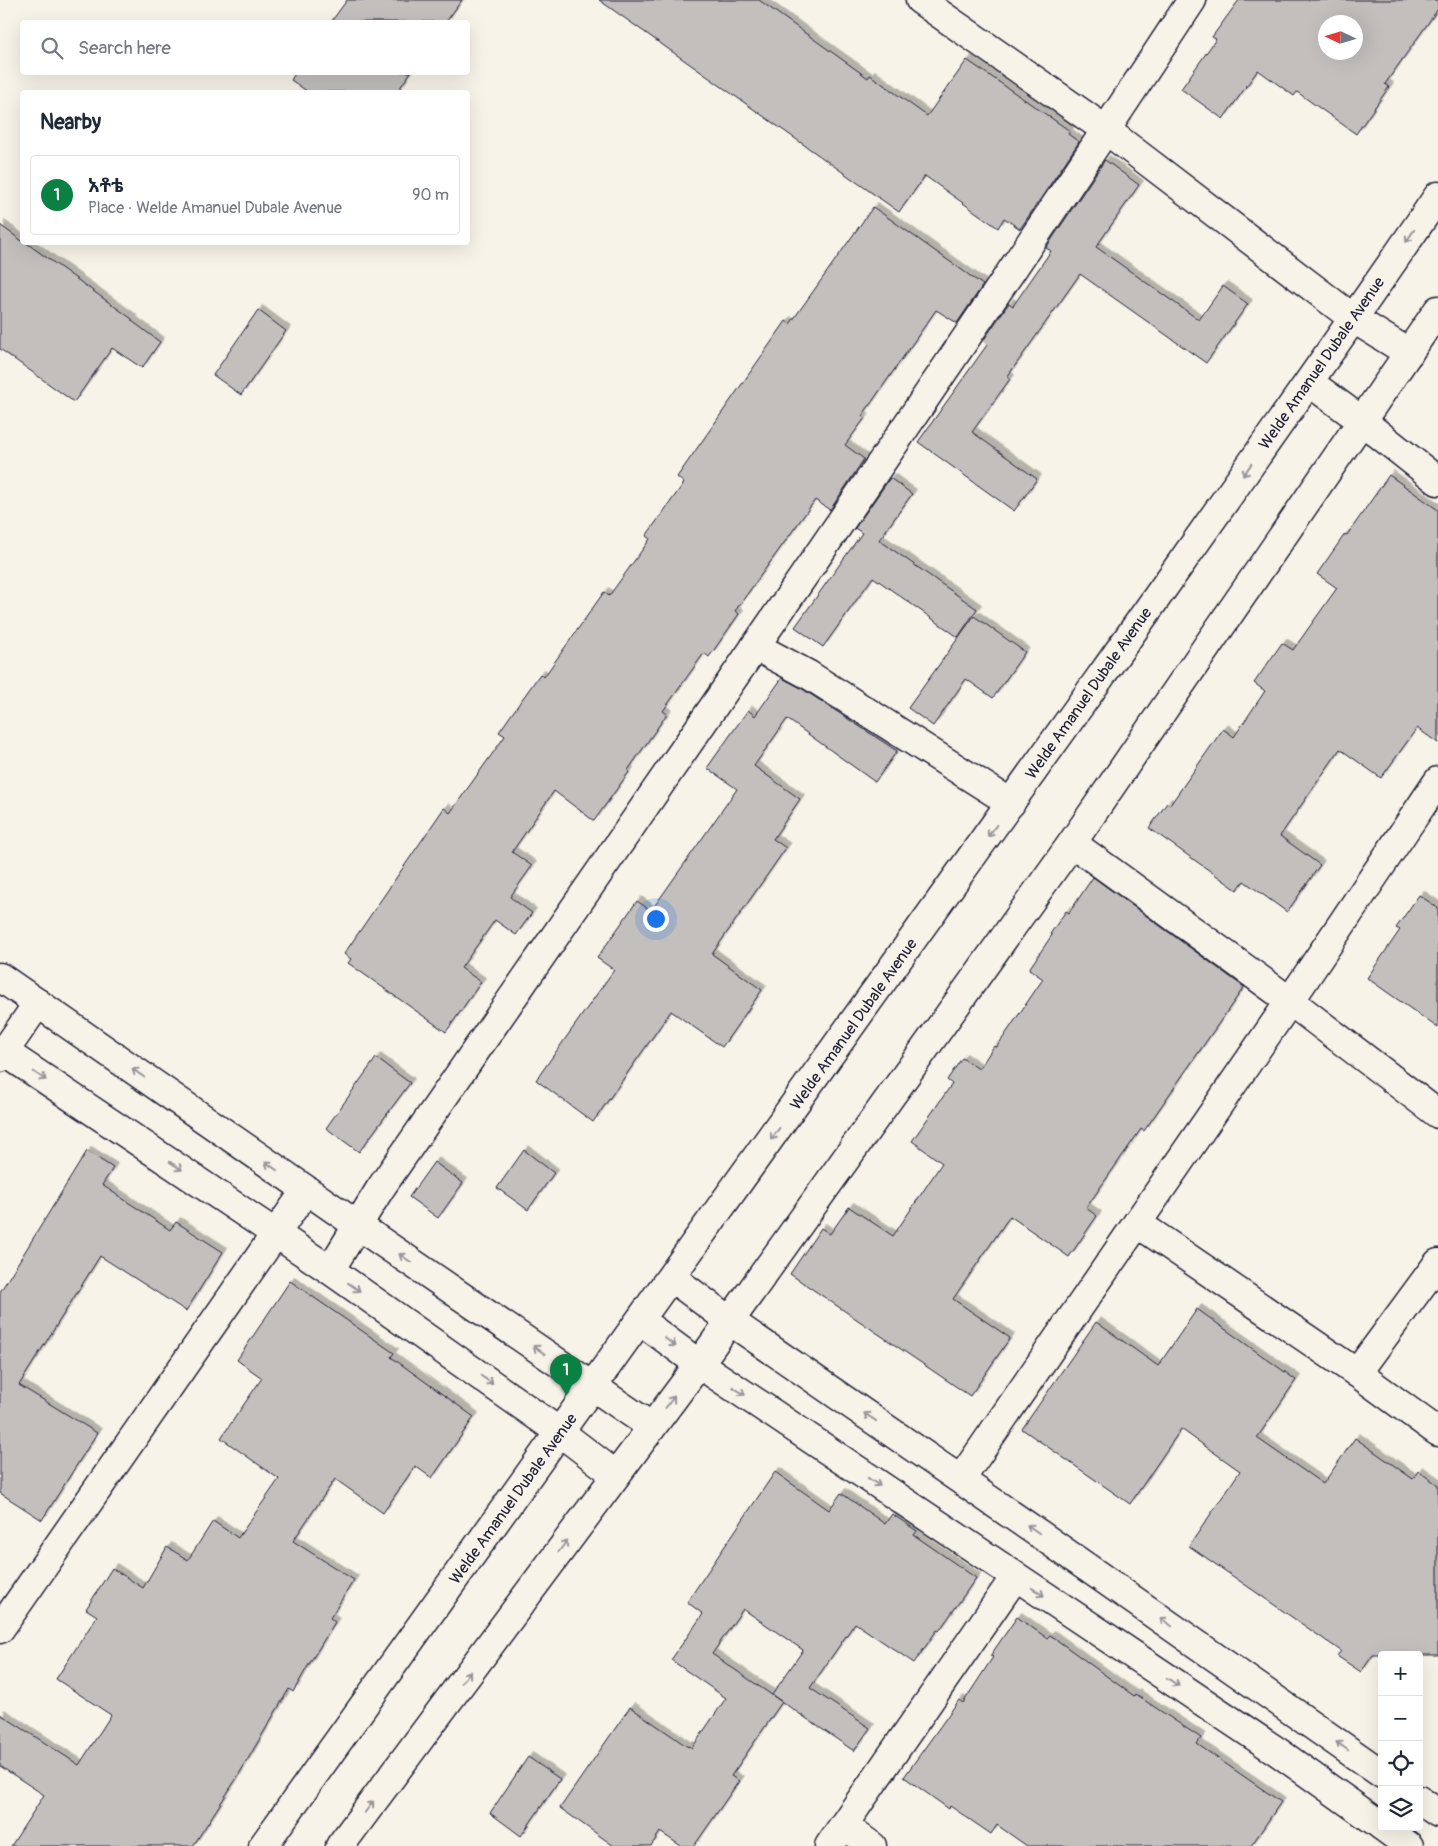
<!DOCTYPE html>
<html lang="en">
<head>
<meta charset="utf-8">
<style>
  :root { --surface:#fff; --page:#f2f2f3; --text:#1f2937; --muted:#747a83; --line:#e0e1e3; --accent:#0b8043 }
  body { margin:0; font-family:Pangolin,"Noto Sans Ethiopic",sans-serif; background:var(--page); color:var(--text) }
  .controls { position:absolute; right:15px; bottom:15px; display:grid; overflow:hidden; border-radius:5px; box-shadow:0 5px 20px #0002 }
  .controls button { width:45px; height:45px; display:grid; place-items:center; padding:0; border:0; border-bottom:1px solid var(--line); background:var(--surface); color:var(--text); font:25px sans-serif }
  .compass { position:absolute; left:1318px; top:15px; width:45px; height:45px; border-radius:50%; background:var(--surface); box-shadow:0 5px 20px #0002; rotate:274deg }
  .you { position:absolute; left:655px; top:918px; width:18px; height:18px; margin:-12px; border:4px solid #fff; border-radius:50%; background:#1a73e8; box-shadow:0 0 0 8px #1a73e833 }
  .badge { display:grid; place-items:center; width:32px; height:32px; border-radius:50%; background:var(--accent); color:#fff; font-size:16px; font-weight:700 }
  .pin { position:absolute; translate:-50% -41px; filter:drop-shadow(0 1px 2px #0008) }
  .pin::after { content:''; position:absolute; top:26px; width:18px; height:15px; background:inherit; clip-path:polygon(0 0,100% 0,50% 100%) }
  .list { margin:0; padding:0; list-style:none }
  h2 { display:flex; justify-content:space-between; align-items:center; height:65px; margin:0; padding:0 20px; font-size:21px }
  h2 small { font-size:16px; font-weight:400; color:var(--muted) }
  .list li { display:grid; grid-template-columns:32px 1fr auto; gap:15px; align-items:center; box-sizing:border-box; height:80px; margin:0 10px 10px; padding:0 10px; border:1px solid var(--line); border-radius:5px }
  .list b { display:block; font-size:19px; white-space:nowrap }
  .list p { margin:0; font-size:16px; white-space:nowrap; color:var(--muted) }
  .list em { font-size:16px; font-style:normal; color:var(--muted) }
  .icon { flex:none; width:28px; height:28px; fill:none; stroke:currentColor; stroke-width:2; stroke-linecap:round; stroke-linejoin:round }
  .map { position:relative; flex:none; width:1438px; height:1846px; overflow:hidden }
  .search { position:absolute; background:var(--surface); box-shadow:0 5px 20px #0002; left:20px; top:20px; width:450px; height:55px; display:flex; align-items:center; gap:12px; box-sizing:border-box; padding:0 18px; border-radius:5px; color:var(--muted); font-size:19px }
  .panel { position:absolute; background:var(--surface); box-shadow:0 5px 20px #0002; left:20px; top:90px; width:450px; height:155px; border-radius:5px }
  .map>svg:first-child { display:block }
  .building { fill:#c2bfbd; stroke:#22223b; fill-rule:evenodd; filter:url(#shadow) }
  .lines { fill:none; stroke-linecap:round; stroke-linejoin:round }
  .minor-casing { stroke:#22223b; stroke-width:31 }
  .major-casing { stroke:#22223b; stroke-width:31 }
  .minor { stroke:#f7f3e8; stroke-width:28 }
  .major { stroke:#f7f3e8; stroke-width:28 }
  .oneway { stroke:#97959a }
  .labels { text-anchor:middle; dominant-baseline:central; stroke-width:4; stroke-linejoin:round; paint-order:stroke }
  .street-label { font-size:16px; fill:#22223b; stroke:#f7f3e8 }
</style>
</head>
<body>
<div class="map">
<svg width="1438" height="1846" viewBox="0 0 1438 1846">
  <defs>
    <filter id="shadow"><feDropShadow dx="4.5" dy="-4.5" stdDeviation="0" flood-color="#0004"/></filter>
  </defs>
  <rect width="100%" height="100%" fill="#f7f3e8"/>
  <filter id="ink" filterUnits="userSpaceOnUse"><feTurbulence type="fractalNoise" baseFrequency=".02" numOctaves="2"/><feDisplacementMap in="SourceGraphic" scale="10" xChannelSelector="R" yChannelSelector="G"/><feConvolveMatrix kernelMatrix="1 2 1 2 8 2 1 2 1" color-interpolation-filters="sRGB"/></filter>
  <g filter="url(#ink)">
    <g class="building">
      <polygon points="347,0 462,0 446,22 331,22"/>
      <polygon points="599,0 759,0 868,78 870,75 927,116 967,60 1070,131 1068,134 1079,142 1020,229 1004,218 998,228 925,176 899,212"/>
      <path d="M1239 0H1438V9L1385 84 1389 87 1356 134 1297 92 1294 96 1258 70 1223 119 1181 89 1216 39 1212 37ZM1326 22H1356V52H1326Z"/>
      <polygon points="296,72 411,72 397,92 308,92 291,80"/>
      <polygon points="1105,160 1139,185 1096,247 1199,320 1223,286 1248,304 1206,363 1080,274 1007,377 1010,379 972,432 1037,479 1014,511 918,442 987,345 983,341 1009,303 1013,306 1051,251 1046,248"/>
      <polygon points="873,207 983,285 957,323 936,310 862,416 865,418 845,445 864,459 830,510 815,500 735,611 739,614 709,657 704,653 663,711 667,714 628,770 629,772 594,821 554,791 512,852 532,866 510,897 532,913 516,935 495,920 461,968 481,982 446,1032 348,963 351,959 344,954 444,808 450,813 505,736 499,732 540,674 544,677 604,592 609,596 650,539 646,536 684,483 677,477 786,321 790,324"/>
      <polygon points="0,225 22,241 22,242 25,242 132,319 132,321 160,342 142,368 112,348 74,402 0,349"/>
      <polygon points="258,310 286,331 241,395 213,375"/>
      <polygon points="1389,475 1438,510 1438,743 1417,728 1381,778 1340,749 1280,836 1320,865 1287,912 1244,881 1237,890 1149,828 1167,803 1170,805 1223,729 1234,737 1265,691 1254,683 1282,643 1293,650 1337,588 1317,574 1345,534 1347,535"/>
      <polygon points="890,478 912,494 879,540 977,609 958,637 873,577 823,647 795,627 862,533 855,528"/>
      <polygon points="974,616 1025,652 993,698 966,679 933,726 908,708"/>
      <polygon points="782,678 801,688 897,751 875,782 787,719 754,766 800,799 773,839 786,848 712,954 762,990 722,1047 671,1011 593,1122 536,1080 614,970 597,958 637,901 651,911 737,789 707,768 748,710 755,716"/>
      <polygon points="1093,877 1244,987 1144,1131 1141,1129 1086,1208 1097,1216 1069,1257 1010,1216 953,1299 1010,1338 970,1396 790,1274 821,1228 830,1234 849,1207 893,1236 942,1163 912,1141 952,1084 947,1080 962,1058 979,1069 994,1046 996,1048 1043,979 1029,969 1052,935 1050,934 1066,911 1069,913"/>
      <polygon points="1419,895 1438,908 1438,1028 1367,978 1400,930 1396,928"/>
      <polygon points="376,1058 410,1083 359,1152 326,1128"/>
      <polygon points="524,1150 554,1173 528,1210 497,1188"/>
      <polygon points="87,1151 113,1168 102,1185 170,1230 176,1222 223,1252 186,1311 100,1256 19,1385 97,1433 42,1520 0,1493 0,1292"/>
      <polygon points="434,1162 463,1183 438,1218 409,1197"/>
      <polygon points="290,1281 394,1353 391,1357 474,1417 432,1478 415,1466 383,1513 335,1479 293,1541 354,1580 330,1618 335,1622 308,1666 293,1692 289,1689 235,1781 193,1846 11,1846 44,1795 0,1766 0,1714 79,1765 111,1715 56,1679 97,1616 86,1609 112,1568 143,1588 167,1547 188,1560 213,1521 238,1538 279,1479 221,1438 262,1378 237,1360"/>
      <polygon points="1197,1309 1296,1380 1257,1438 1323,1484 1355,1438 1413,1479 1418,1471 1438,1485 1438,1655 1373,1655 1361,1672 1337,1656 1341,1651 1189,1546 1240,1471 1181,1429 1130,1504 1022,1429 1096,1322 1158,1366"/>
      <polygon points="775,1472 829,1510 841,1493 885,1524 892,1514 917,1531 914,1535 976,1578 939,1631 937,1630 914,1663 855,1623 810,1688 870,1728 854,1751 772,1695 803,1650 743,1609 712,1654 782,1702 731,1776 739,1781 694,1846 681,1846 660,1832 651,1846 614,1846 560,1808 630,1707 688,1747 689,1746 692,1748 726,1698 671,1660 703,1614 687,1602"/>
      <polygon points="1017,1617 1047,1638 1050,1635 1134,1696 1135,1694 1201,1738 1197,1744 1281,1802 1251,1846 1027,1846 997,1825 991,1834 950,1806 949,1809 904,1777 959,1700 963,1703 993,1657 990,1656"/>
      <polygon points="528,1757 560,1779 521,1836 490,1813"/>
    </g>
    <g class="lines">
      <g class="minor-casing">
        <g id="minor">
          <polyline points="920,0 1106,130 1354,319 1409,353"/>
          <polyline points="1309,382 1362,421 1438,481"/>
          <polyline points="755,646 809,675 1011,803"/>
          <polyline points="1072,843 1290,1001 1438,1114"/>
          <polyline points="0,977 357,1225 652,1427"/>
          <polyline points="0,1049 330,1270 561,1433 616,1475"/>
          <polyline points="0,1058 38,1003"/>
          <polyline points="1137,1223 1357,1373 1438,1432"/>
          <path d="M330 1270 380 1189C653 794 928 401 1192 0"/>
          <polyline points="672,1278 730,1321 1045,1538 1382,1774"/>
          <polyline points="641,1321 699,1364 1278,1752 1382,1826"/>
          <polyline points="1357,1373 1438,1263"/>
          <polyline points="961,1479 1290,1001 1438,781"/>
          <polyline points="0,1629 306,1190"/>
          <polyline points="1419,1800 1438,1813"/>
          <polyline points="844,1826 872,1846"/>
          <polyline points="1383,1827 1409,1846"/>
          <polyline points="829,1846 1015,1577"/>
        </g>
      </g>
      <g class="major-casing">
        <g id="major">
          <path id="s1" d="M263 1846C543 1458 823 1070 1099 679 1212 519 1327 358 1438 196"/>
          <polyline points="340,1846 699,1364 1072,843 1438,310"/>
        </g>
      </g>
      <use href="#minor" class="minor"/>
      <use href="#major" class="major"/>
    </g>
    <defs><path id="oneway-shaft" d="M-6 0H5M1.5-3L5.5 0L1.5 3" fill="none" stroke-width="1.6" stroke-linecap="round" stroke-linejoin="round" transform="scale(1.25)"/></defs>
    <g class="oneway">
      <use href="#oneway-shaft" transform="translate(1410 236) rotate(124)"/>
      <use href="#oneway-shaft" transform="translate(1247 470) rotate(125)"/>
      <use href="#oneway-shaft" transform="translate(992 831) rotate(126)"/>
      <use href="#oneway-shaft" transform="translate(138 1073) rotate(-145)"/>
      <use href="#oneway-shaft" transform="translate(40 1076) rotate(34)"/>
      <use href="#oneway-shaft" transform="translate(775 1134) rotate(126)"/>
      <use href="#oneway-shaft" transform="translate(176 1166) rotate(34)"/>
      <use href="#oneway-shaft" transform="translate(271 1166) rotate(-145)"/>
      <use href="#oneway-shaft" transform="translate(405 1258) rotate(-145)"/>
      <use href="#oneway-shaft" transform="translate(354 1287) rotate(35)"/>
      <use href="#oneway-shaft" transform="translate(670 1342) rotate(37)"/>
      <use href="#oneway-shaft" transform="translate(539 1350) rotate(-145)"/>
      <use href="#oneway-shaft" transform="translate(487 1380) rotate(35)"/>
      <use href="#oneway-shaft" transform="translate(739 1391) rotate(34)"/>
      <use href="#oneway-shaft" transform="translate(670 1402) rotate(-53)"/>
      <use href="#oneway-shaft" transform="translate(870 1417) rotate(-146)"/>
      <use href="#oneway-shaft" transform="translate(874 1482) rotate(34)"/>
      <use href="#oneway-shaft" transform="translate(1033 1529) rotate(-145)"/>
      <use href="#oneway-shaft" transform="translate(563 1546) rotate(-53)"/>
      <use href="#oneway-shaft" transform="translate(1038 1592) rotate(34)"/>
      <use href="#oneway-shaft" transform="translate(1166 1622) rotate(-145)"/>
      <use href="#oneway-shaft" transform="translate(466 1677) rotate(-53)"/>
      <use href="#oneway-shaft" transform="translate(1173 1682) rotate(34)"/>
      <use href="#oneway-shaft" transform="translate(1342 1746) rotate(-145)"/>
      <use href="#oneway-shaft" transform="translate(369 1807) rotate(-53)"/>
    </g>
  </g>
  <g class="labels">
    <g class="street-label">
      <text stroke="none"><textPath href="#s1" startOffset="1822">Welde Amanuel Dubale Avenue</textPath></text>
      <text stroke="none"><textPath href="#s1" startOffset="1418">Welde Amanuel Dubale Avenue</textPath></text>
      <text stroke="none"><textPath href="#s1" startOffset="1012">Welde Amanuel Dubale Avenue</textPath></text>
      <text stroke="none"><textPath href="#s1" startOffset="428">Welde Amanuel Dubale Avenue</textPath></text>
    </g>
  </g>
</svg>
<div class="controls">
<button>+</button>
<button>−</button>
<button><svg class="icon" aria-label="locate" viewBox="0 0 24 24"><circle cx="12" cy="12" r="6"/><path d="M12 2v4M12 18v4M2 12h4M18 12h4"/></svg></button>
<button><svg class="icon" aria-label="layers" viewBox="0 0 24 24"><path d="M12 4l9 5-9 5-9-5zM3 14l9 5 9-5"/></svg></button>
</div>
<svg class="compass" viewBox="-18 -18 36 36"><path d="M0-13l5 13h-10z" fill="#e53935"/><path d="M0 13l5-13h-10z" fill="#747a83"/></svg>
<div class="you"></div>
<div class="pin badge" style="left:566px;top:1395px">1</div>
<div class="search"><svg class="icon" aria-label="search" viewBox="0 0 24 24"><circle cx="10" cy="10" r="6"/><path d="M15 15l6 6"/></svg>Search here</div>
<section class="panel">
<h2>Nearby<small></small></h2>
<ul class="list">
<li><span class="badge">1</span><div><b>አቶቴ</b><p>Place · Welde Amanuel Dubale Avenue</p></div><em>90 m</em></li>
</ul>
</section>
</div>
</body>
</html>
